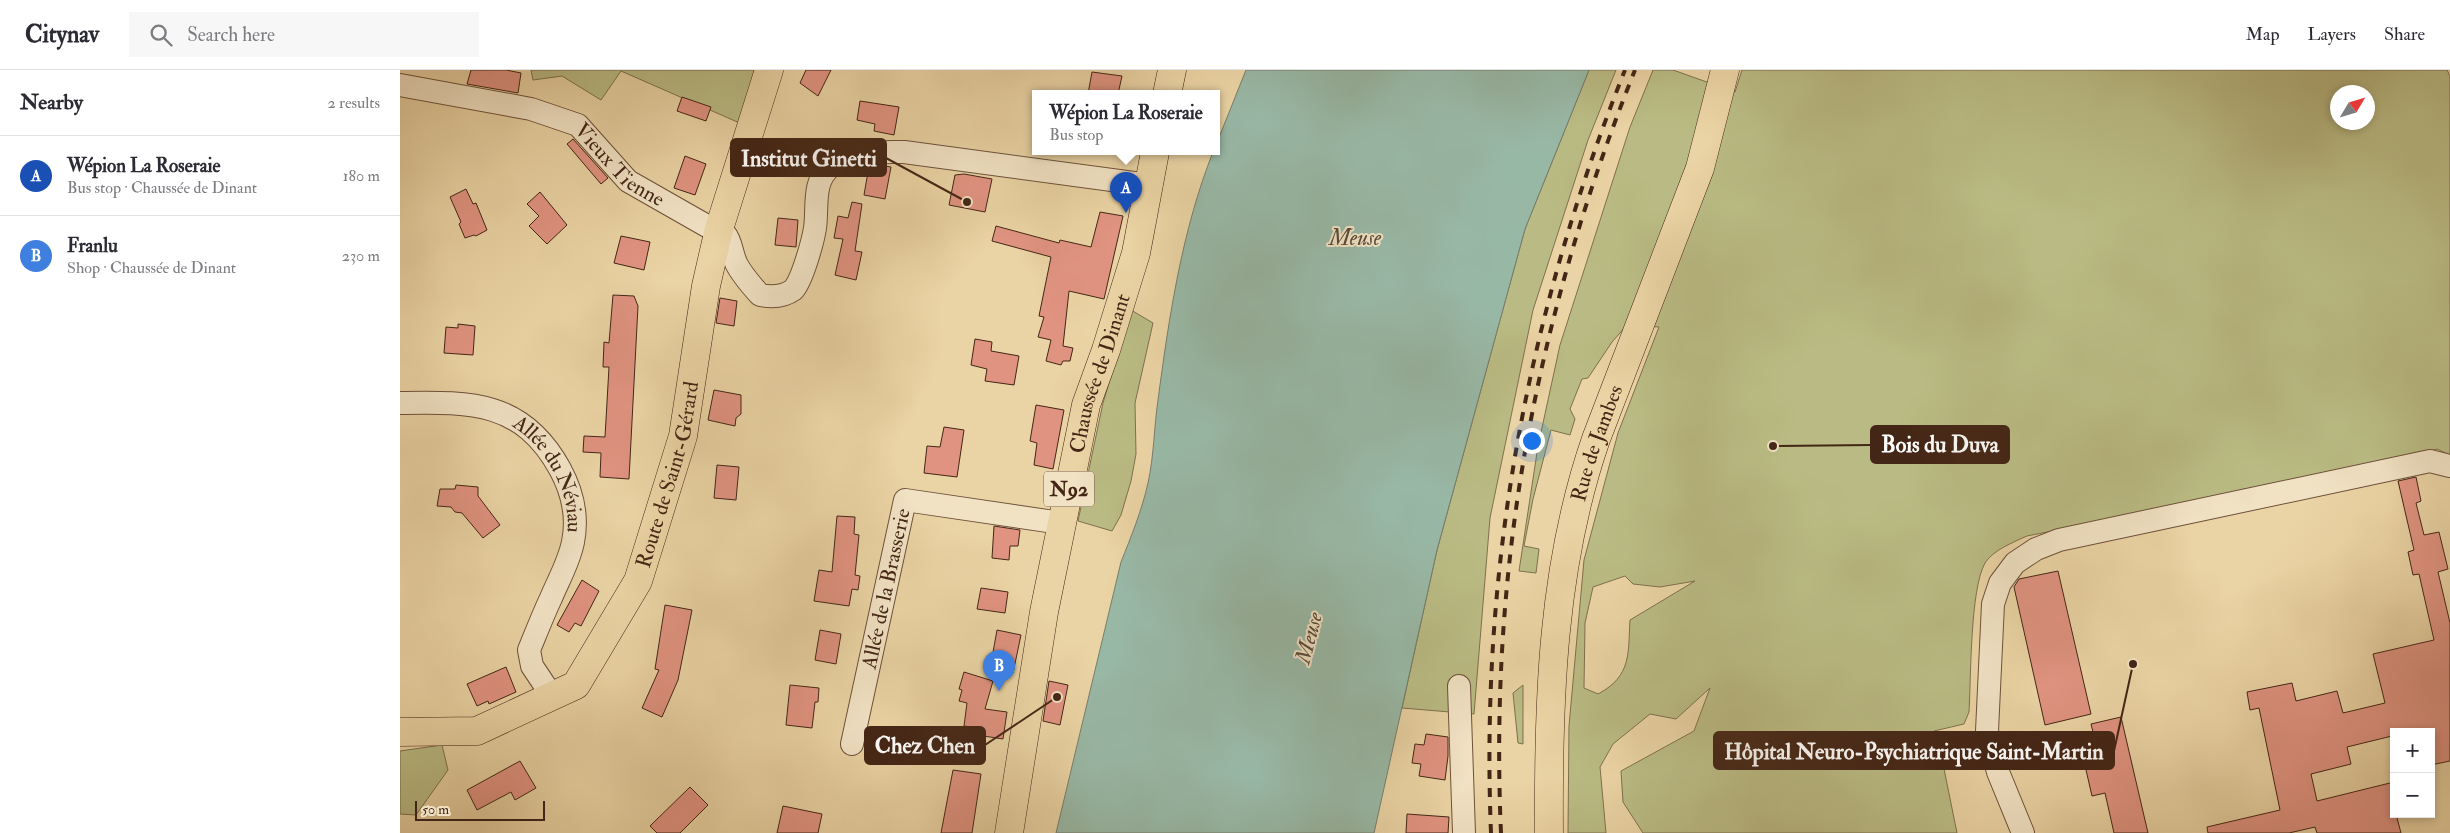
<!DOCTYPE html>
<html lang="en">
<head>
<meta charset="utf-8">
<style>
  :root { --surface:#fff; --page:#f7f7f7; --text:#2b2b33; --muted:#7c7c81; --line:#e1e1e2; --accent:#1a73e8 }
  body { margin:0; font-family:"IM FELL Double Pica",serif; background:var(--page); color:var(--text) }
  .controls { position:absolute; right:15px; bottom:15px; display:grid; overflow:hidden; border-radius:0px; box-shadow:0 2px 8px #0003 }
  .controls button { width:45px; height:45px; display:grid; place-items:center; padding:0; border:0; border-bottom:1px solid var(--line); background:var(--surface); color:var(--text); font:25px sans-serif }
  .compass { position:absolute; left:1930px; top:15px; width:45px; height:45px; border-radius:50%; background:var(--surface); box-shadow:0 2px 8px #0003; rotate:52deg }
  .scale { position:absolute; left:15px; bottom:12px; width:130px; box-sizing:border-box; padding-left:5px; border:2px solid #442616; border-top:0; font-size:14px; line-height:18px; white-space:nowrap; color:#442616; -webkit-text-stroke:4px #f1e2c4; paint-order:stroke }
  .you { position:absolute; left:1131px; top:370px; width:18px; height:18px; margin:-12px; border:4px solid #fff; border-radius:50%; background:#1a73e8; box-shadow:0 0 0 8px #1a73e833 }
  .badge { display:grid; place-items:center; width:32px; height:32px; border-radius:50%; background:var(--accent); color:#fff; font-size:16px; font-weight:700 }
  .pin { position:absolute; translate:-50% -41px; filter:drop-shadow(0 1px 2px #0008) }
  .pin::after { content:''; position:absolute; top:26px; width:18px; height:15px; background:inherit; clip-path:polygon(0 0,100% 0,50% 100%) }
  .popup { position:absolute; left:632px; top:20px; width:188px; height:65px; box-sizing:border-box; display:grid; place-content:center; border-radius:0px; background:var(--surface); filter:drop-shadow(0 1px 4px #0005); font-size:16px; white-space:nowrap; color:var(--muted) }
  .popup b { font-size:19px; color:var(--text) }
  .popup::after { content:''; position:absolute; left:50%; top:100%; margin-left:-10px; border:10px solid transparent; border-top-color:var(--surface) }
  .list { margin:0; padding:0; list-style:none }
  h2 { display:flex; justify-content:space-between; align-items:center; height:65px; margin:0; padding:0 20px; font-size:21px }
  h2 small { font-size:16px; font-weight:400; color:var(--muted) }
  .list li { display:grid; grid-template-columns:32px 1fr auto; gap:15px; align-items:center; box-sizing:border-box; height:80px; padding:0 20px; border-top:1px solid var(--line) }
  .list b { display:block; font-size:19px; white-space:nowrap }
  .list p { margin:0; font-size:16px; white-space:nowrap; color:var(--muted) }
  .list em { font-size:16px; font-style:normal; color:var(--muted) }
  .icon { flex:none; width:28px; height:28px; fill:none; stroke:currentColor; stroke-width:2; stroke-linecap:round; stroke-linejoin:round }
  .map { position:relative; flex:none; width:2050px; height:763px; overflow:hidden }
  header { display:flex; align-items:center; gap:30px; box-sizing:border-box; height:70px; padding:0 25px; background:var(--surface); border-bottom:1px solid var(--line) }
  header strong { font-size:24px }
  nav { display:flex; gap:28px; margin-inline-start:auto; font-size:18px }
  .search { width:350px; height:45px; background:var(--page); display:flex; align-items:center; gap:12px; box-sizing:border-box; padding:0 18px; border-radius:0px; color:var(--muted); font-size:19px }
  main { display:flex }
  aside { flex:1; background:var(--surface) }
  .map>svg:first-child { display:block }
  .green { fill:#babb84; stroke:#7f704d; fill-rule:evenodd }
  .water { fill:#98b8a6; stroke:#767e6c }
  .building { fill:#e09381; stroke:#442616 }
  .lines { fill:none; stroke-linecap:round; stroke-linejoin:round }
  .minor-casing { stroke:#6e513a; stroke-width:24 }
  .major-casing { stroke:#442616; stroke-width:29 }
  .minor { stroke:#f1e2c4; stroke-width:22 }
  .major { stroke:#ead3a4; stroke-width:28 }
  .rail { stroke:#442616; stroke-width:4; stroke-dasharray:9 9; stroke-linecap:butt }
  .labels { text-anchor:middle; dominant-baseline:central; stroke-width:4; stroke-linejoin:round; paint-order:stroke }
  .shield { fill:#f1e2c4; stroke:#785e4a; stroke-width:1 }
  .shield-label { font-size:20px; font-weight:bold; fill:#442616 }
  .street-label { font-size:21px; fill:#442616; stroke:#f1e2c4 }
  .water-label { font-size:22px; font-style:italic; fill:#594a3a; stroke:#f1e2c4 }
  .leader { fill:none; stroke:#442616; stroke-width:2 }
  .callout-dot { fill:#442616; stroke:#f1e2c4; stroke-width:2 }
  .callout { fill:#442616; stroke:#442616; stroke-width:2 }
  .callout-label { font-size:22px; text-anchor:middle; font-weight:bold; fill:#fff }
</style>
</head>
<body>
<header>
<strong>Citynav</strong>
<div class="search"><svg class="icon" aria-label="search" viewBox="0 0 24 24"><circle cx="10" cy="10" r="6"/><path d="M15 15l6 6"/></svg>Search here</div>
<nav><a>Map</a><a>Layers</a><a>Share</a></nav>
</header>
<main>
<aside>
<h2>Nearby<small>2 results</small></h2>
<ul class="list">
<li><span class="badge" style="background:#1a4fb4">A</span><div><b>Wépion La Roseraie</b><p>Bus stop · Chaussée de Dinant</p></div><em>180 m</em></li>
<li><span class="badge" style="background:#3f7fe0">B</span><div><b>Franlu</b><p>Shop · Chaussée de Dinant</p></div><em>230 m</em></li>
</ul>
</aside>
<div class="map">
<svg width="2050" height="763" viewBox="0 0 2050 763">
  <rect width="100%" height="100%" fill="#ead3a4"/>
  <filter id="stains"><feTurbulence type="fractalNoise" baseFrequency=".004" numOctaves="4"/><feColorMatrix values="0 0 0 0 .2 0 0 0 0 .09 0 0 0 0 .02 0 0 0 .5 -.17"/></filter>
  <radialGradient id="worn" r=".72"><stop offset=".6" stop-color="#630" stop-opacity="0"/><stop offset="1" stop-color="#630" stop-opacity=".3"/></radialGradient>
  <g class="green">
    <polygon points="131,0 369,0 351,58 221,1 201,30 162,6 133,10"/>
    <polygon points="1189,0 1216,0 1188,70 1133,240 1090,448 1074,644 1002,638 1037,480 1125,159"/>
    <path d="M1253 0H1273L1335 22 1342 0H2047L2050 6V385L2037 379 1980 396 1627 466C1614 472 1593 480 1585 493 1570 520 1571 608 1569 642L1564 654 1534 661 1541 684 1557 763H1243L1223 732 1221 701 1294 661 1310 618 1276 649 1250 644 1213 674 1200 697 1206 763H1168L1169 656 1184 490 1218 363 1259 257 1227 255 1212 272 1188 308 1182 309 1170 339 1175 349 1170 365 1151 360 1133 429 1124 476 1139 479 1136 503 1119 501 1138 376 1160 275 1230 57ZM1938 22H1968V52H1938ZM1225 506 1233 514 1260 517 1295 511 1230 550C1228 583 1232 606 1198 624L1184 618 1185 553 1193 517Z"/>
    <polygon points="731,240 753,253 735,333 736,384 731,411 721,445 712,461 678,451 703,333"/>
    <polygon points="1123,615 1123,674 1118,673 1113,623"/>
    <polygon points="42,675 48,700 16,745 0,744 0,681"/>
  </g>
  <path class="water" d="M846 0H1189L1125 159 1037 480 974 763H656L721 492C731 467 742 440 748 413 754 386 754 357 758 330 769 247 782 160 813 82H816V75Z"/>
  <g class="building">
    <polygon points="71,0 106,0 121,3 118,23 67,14"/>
    <polygon points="406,0 431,0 418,26 400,13"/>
    <polygon points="692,2 722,6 718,24 688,24"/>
    <polygon points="282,27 311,37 306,51 277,41"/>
    <polygon points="460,31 499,37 494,65 474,61 475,54 457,50"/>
    <polygon points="173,69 208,108 201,114 167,74"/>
    <polygon points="285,86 306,94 295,125 274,118"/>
    <polygon points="479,95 491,97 485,129 464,125 469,96"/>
    <polygon points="564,104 592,109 585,142 549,135 555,105"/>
    <polygon points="66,119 73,134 76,133 87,160 76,166 74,165 65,168 59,154 61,152 50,127"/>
    <polygon points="140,122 167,155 147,174 129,156 139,146 127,134"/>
    <polygon points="452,132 462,134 455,181 462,182 456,210 435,205 443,169 434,168 438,146 448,148"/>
    <polygon points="700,142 723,146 704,229 669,221 663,276 673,278 670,291 663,291 661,295 646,291 651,270 638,267 644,247 639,246 651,187 592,171 596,156 659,173 660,170 691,177"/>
    <polygon points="378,148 398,150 396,177 375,175"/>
    <polygon points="221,166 250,172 244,200 214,193"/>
    <polygon points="213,225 234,226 238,236 229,409 200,407 201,383 183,382 184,366 205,367 209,297 203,297 204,272 209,273"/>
    <polygon points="320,228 337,231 334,256 316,253"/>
    <polygon points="58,254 75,256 73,285 44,283 46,257 58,258"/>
    <polygon points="575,269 592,272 591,281 619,286 614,315 585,311 587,299 571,295"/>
    <polygon points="314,320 341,325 341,344 336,348 335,356 308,350"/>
    <polygon points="636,335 664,340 653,399 634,395 637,373 630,371"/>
    <polygon points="544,357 564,360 557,407 524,403 527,376 540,377"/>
    <polygon points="317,395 339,397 336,430 314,428"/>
    <polygon points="2016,407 2021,431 2016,433 2024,465 2039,462 2048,499 2038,502 2050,553 2050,691 2031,695 2031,662 1991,662 1992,666 1947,677 1951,694 1911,704 1917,731 1994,712 1994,744 1996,744 2001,763 1917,763 1915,757 1889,763 1808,763 1807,757 1880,740 1859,638 1850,640 1847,622 1892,613 1896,631 1937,621 1943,643 1985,633 1973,584 2034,570 2019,504 2013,505 2008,482 2014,480 1998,411"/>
    <polygon points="56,415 78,417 78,426 100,455 83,468 62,443 55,442 51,437 37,436 40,419 55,419"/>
    <polygon points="437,446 455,447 454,464 459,465 455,505 460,506 458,520 452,519 449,536 414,531 419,500 432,502"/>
    <polygon points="594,456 620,460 618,476 610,476 609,490 592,488"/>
    <polygon points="1658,501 1691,644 1645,655 1614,517 1619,509"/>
    <polygon points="182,510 199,521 181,556 175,553 169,562 157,555"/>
    <polygon points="581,518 608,522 605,543 577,539"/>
    <polygon points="265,535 292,540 278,610 262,647 242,638 259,600 255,599"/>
    <polygon points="420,560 441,564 436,594 415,590"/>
    <polygon points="597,560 621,565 613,603 590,599"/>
    <polygon points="106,597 116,622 89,634 88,631 77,636 67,614"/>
    <polygon points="564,602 593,611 585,639 607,642 603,669 577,665 578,658 564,656 567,633 559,631 562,620 559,619"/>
    <polygon points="649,611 668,615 660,655 643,651"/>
    <polygon points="390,615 419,618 418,632 415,632 412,658 386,655"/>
    <polygon points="1721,647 1748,763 1714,763 1705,723 1692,726 1681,678 1696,674 1691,654"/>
    <polygon points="1026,664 1048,667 1048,686 1045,710 1019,706 1021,694 1012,693 1015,674 1024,675"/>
    <polygon points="120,691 136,718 115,730 111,722 77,740 67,720"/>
    <polygon points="553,700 581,704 572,763 541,763"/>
    <polygon points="290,717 308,735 280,763 257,763 250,756"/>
    <polygon points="383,736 422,744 418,763 377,763"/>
    <polygon points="1007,744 1049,747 1048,763 1006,763"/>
  </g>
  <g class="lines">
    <g class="minor-casing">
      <g id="minor">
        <path id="s1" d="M0 15 131 39 178 55 228 111 307 156C333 161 328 173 336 193 342 205 351 215 360 225 370 227 383 227 393 220 402 211 413 171 415 158 418 138 412 112 430 97 451 80 479 82 504 82L749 115"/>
        <path id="s2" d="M0 333C70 332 122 330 160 399 172 421 178 447 173 472 169 492 159 509 151 528 143 545 136 563 129 580L132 596 152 626"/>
        <polyline points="1059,616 1064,763"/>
        <path id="s3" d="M452 674 505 430 661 453"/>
        <polyline points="1623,763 1598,702 1587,661 1593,534 1600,513 1615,493 1636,479 1659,470 2030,391 2050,396"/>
      </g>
    </g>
    <g class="major-casing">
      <g id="major">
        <polyline points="767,24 772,0"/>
        <path id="s4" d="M0 662 77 661 176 615 238 511 283 366 306 216 319 159 369 0"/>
        <path id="s5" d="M609 763 644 542 686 335 706 280 736 183 755 82"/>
        <path id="s6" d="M1149 763C1148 630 1152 496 1196 369L1300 98 1325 0"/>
      </g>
    </g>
    <use href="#minor" class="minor"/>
    <use href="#major" class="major"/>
    <g class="rail">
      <path d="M1091 763C1080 499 1127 245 1225 0"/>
      <path d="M1101 763C1089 496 1136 247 1235 0"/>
    </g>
  </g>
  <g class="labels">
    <rect class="shield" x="644" y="401.5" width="50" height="35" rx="4"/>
    <g class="shield-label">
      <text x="669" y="419">N92</text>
    </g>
    <g class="street-label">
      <text stroke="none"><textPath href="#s1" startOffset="241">Vieux Tienne</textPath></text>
      <text stroke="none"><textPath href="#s5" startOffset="469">Chaussée de Dinant</textPath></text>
      <text stroke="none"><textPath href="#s6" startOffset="395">Rue de Jambes</textPath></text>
      <text stroke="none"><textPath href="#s4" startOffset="418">Route de Saint-Gérard</textPath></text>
      <text stroke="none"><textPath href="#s2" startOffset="185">Allée du Néviau</textPath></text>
      <text stroke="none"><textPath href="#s3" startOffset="159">Allée de la Brasserie</textPath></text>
    </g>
    <g class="water-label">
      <text x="955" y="168">Meuse</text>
      <text transform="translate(909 568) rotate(-75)">Meuse</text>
    </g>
  </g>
  <path class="leader" d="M567 132L486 88M1373 376L1471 375M657 627L585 675M1733 594L1714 681"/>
  <g class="callout-dot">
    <circle cx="567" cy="132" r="5"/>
    <circle cx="1373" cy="376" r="5"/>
    <circle cx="657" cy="627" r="5"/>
    <circle cx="1733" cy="594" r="5"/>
  </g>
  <g class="callout">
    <rect x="331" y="69" width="155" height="37" rx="5"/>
    <rect x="1471" y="356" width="138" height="37" rx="5"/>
    <rect x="465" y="657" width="120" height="37" rx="5"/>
    <rect x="1314" y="662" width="400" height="37" rx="5"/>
  </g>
  <g class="callout-label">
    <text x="409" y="96">Institut Ginetti</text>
    <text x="1540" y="382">Bois du Duva</text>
    <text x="525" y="683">Chez Chen</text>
    <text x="1514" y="689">Hôpital Neuro-Psychiatrique Saint-Martin</text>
  </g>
  <rect width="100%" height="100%" filter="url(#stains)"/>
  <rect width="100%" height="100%" fill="url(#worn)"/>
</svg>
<div class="controls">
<button>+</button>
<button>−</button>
</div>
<svg class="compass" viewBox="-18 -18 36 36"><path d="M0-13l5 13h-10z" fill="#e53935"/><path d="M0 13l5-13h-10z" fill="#7c7c81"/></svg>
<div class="scale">50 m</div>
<div class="you"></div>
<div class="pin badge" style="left:726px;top:143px;background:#1a4fb4">A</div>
<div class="popup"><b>Wépion La Roseraie</b>Bus stop</div>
<div class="pin badge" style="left:599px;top:621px;background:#3f7fe0">B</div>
</div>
</main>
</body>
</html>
